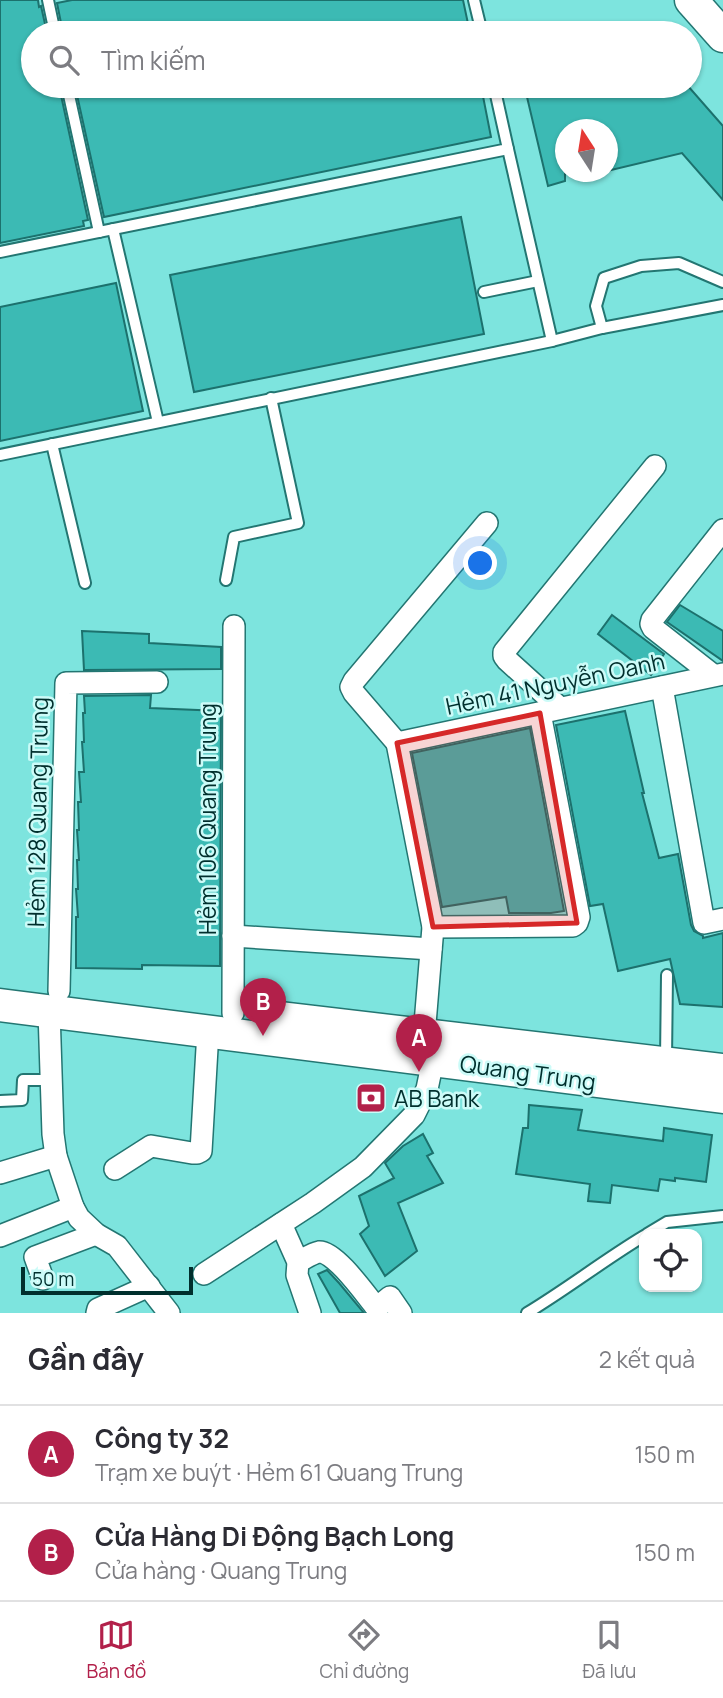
<!DOCTYPE html>
<html lang="vi">
<head>
<meta charset="utf-8">
<style>
  :root { --surface:#fff; --page:#f7f7f7; --text:#2b2b33; --muted:#7c7c81; --line:#e1e1e2; --accent:#b2204a }
  body { margin:0; font-family:Manrope,sans-serif; background:var(--page); color:var(--text) }
  .controls { position:absolute; right:21px; bottom:21px; display:grid; overflow:hidden; border-radius:14px; box-shadow:0 2px 5px #0004 }
  .controls button { width:63px; height:63px; display:grid; place-items:center; padding:0; border:0; border-bottom:2px solid var(--line); background:var(--surface); color:var(--text); font:35px sans-serif }
  .compass { position:absolute; left:555px; top:119px; width:63px; height:63px; border-radius:50%; background:var(--surface); box-shadow:0 2px 5px #0004; rotate:348deg }
  .scale { position:absolute; left:21px; bottom:18px; width:172px; box-sizing:border-box; padding-left:7px; border:4px solid #002f2d; border-top:0; font-size:19px; line-height:24px; white-space:nowrap; color:#002f2d; -webkit-text-stroke:5px #ccfbf8; paint-order:stroke }
  .you { position:absolute; left:481px; top:564px; width:24px; height:24px; margin:-18px; border:5px solid #fff; border-radius:50%; background:#1a73e8; box-shadow:0 0 0 10px #1a73e833 }
  .badge { display:grid; place-items:center; width:46px; height:46px; border-radius:50%; background:var(--accent); color:#fff; font-size:23px; font-weight:700 }
  .pin { position:absolute; translate:-50% -58px; filter:drop-shadow(0 2px 4px #0008) }
  .pin::after { content:''; position:absolute; top:37px; width:24px; height:21px; background:inherit; clip-path:polygon(0 0,100% 0,50% 100%) }
  .list { margin:0; padding:0; list-style:none }
  h2 { display:flex; justify-content:space-between; align-items:center; height:91px; margin:0; padding:0 28px; font-size:30px }
  h2 small { font-size:23px; font-weight:400; color:var(--muted) }
  .list li { display:grid; grid-template-columns:46px 1fr auto; gap:21px; align-items:center; box-sizing:border-box; height:98px; padding:0 28px; border-top:2px solid var(--line) }
  .list b { display:block; font-size:26px; white-space:nowrap }
  .list p { margin:0; font-size:23px; white-space:nowrap; color:var(--muted) }
  .list em { font-size:23px; font-style:normal; color:var(--muted) }
  .icon { flex:none; width:38px; height:38px; fill:none; stroke:currentColor; stroke-width:2; stroke-linecap:round; stroke-linejoin:round }
  .map { position:relative; flex:none; width:723px; height:1313px; overflow:hidden }
  .search { position:absolute; background:var(--surface); box-shadow:0 2px 5px #0004; left:21px; right:21px; top:21px; height:77px; display:flex; align-items:center; gap:18px; box-sizing:border-box; padding:0 24px; border-radius:38px; color:var(--muted); font-size:26px }
  .sheet { height:287px; background:var(--surface) }
  nav { display:flex; justify-content:space-around; align-items:center; box-sizing:border-box; height:98px; border-top:2px solid var(--line); background:var(--surface); font-size:19px; color:var(--muted) }
  nav a { display:grid; justify-items:center; gap:4px }
  nav .on { color:var(--accent) }
  .map>svg:first-child { display:block }
  .building { fill:#3cbab4; stroke:#1c716d; stroke-width:2 }
  .lines { fill:none; stroke-linecap:round; stroke-linejoin:round }
  .lane-casing { stroke:#237672; stroke-width:14 }
  .street-casing { stroke:#237672; stroke-width:24 }
  .primary-casing { stroke:#237672; stroke-width:35 }
  .lane { stroke:#fff; stroke-width:10 }
  .street { stroke:#fff; stroke-width:21 }
  .primary { stroke:#fff; stroke-width:32 }
  .marked { fill:#d62828; fill-opacity:0.2; stroke:#d62828; stroke-width:5; stroke-linejoin:round }
  .labels { text-anchor:middle; dominant-baseline:central; stroke-width:5; stroke-linejoin:round; paint-order:stroke }
  .street-label { font-size:23px; fill:#002f2d; stroke:#ccfbf8 }
  .poi-label { font-size:23px; fill:#002f2d; stroke:#ccfbf8; text-anchor:start }
</style>
</head>
<body>
<div class="map">
<svg width="723" height="1313" viewBox="0 0 723 1313">
  <rect width="100%" height="100%" fill="#7de4de"/>
  <g class="building">
    <polygon points="0,0 38,0 39,7 41,6 47,33 33,33 33,86 59,86 88,220 83,221 84,226 0,243"/>
    <polygon points="72,0 463,0 470,33 63,33 57,3"/>
    <polygon points="75,86 481,86 491,137 104,217"/>
    <polygon points="571,86 688,86 723,126 723,200 682,153 607,171 607,130 565,130 565,181 548,186 527,97"/>
    <polygon points="461,217 484,334 194,392 170,275"/>
    <polygon points="116,283 143,411 0,441 0,307"/>
    <polygon points="680,605 723,631 723,661 667,622"/>
    <polygon points="612,615 664,654 651,675 598,634"/>
    <polygon points="82,631 149,634 149,643 221,647 221,669 84,670"/>
    <polygon points="151,695 150,708 221,711 220,966 142,965 142,969 76,968 76,917 78,917 76,889 78,889 77,860 79,860 77,830 79,830 78,802 81,802 79,772 84,772 82,742 84,742 83,713 85,713 84,696"/>
    <polygon points="625,711 644,793 642,793 659,858 678,854 691,925 694,931 703,936 703,938 723,933 723,1007 680,1004 670,959 618,971 603,904 590,906 556,725"/>
    <polygon points="530,728 564,911 551,913 509,913 506,897 442,907 412,753"/>
    <polygon points="529,1105 582,1110 578,1130 663,1141 664,1128 712,1135 706,1182 675,1178 675,1181 660,1179 658,1191 612,1185 610,1203 588,1201 590,1184 516,1174 523,1128 528,1128"/>
    <polygon points="423,1134 433,1153 427,1156 443,1183 398,1203 417,1251 385,1276 360,1234 369,1226 359,1196 394,1178 385,1163 403,1146"/>
    <polygon points="327,1270 339,1283 364,1313 340,1313 318,1274"/>
  </g>
  <g class="lines">
    <g class="lane-casing">
      <g id="lane">
        <polyline points="48,0 55,33"/>
        <polyline points="474,0 482,33"/>
        <polyline points="67,86 99,232"/>
        <polyline points="508,149 552,341"/>
        <polyline points="113,229 158,422"/>
        <polyline points="0,252 508,149 494,86"/>
        <polyline points="484,292 538,281"/>
        <polyline points="602,328 596,306 604,278 641,266 679,263 723,282"/>
        <polyline points="52,444 85,583"/>
        <polyline points="0,455 552,341 602,328 723,305"/>
        <polyline points="226,580 234,537 298,523 271,398"/>
        <polyline points="666,1059 667,975"/>
        <polyline points="0,1101 22,1100 23,1080 52,1080"/>
        <polyline points="647,1234 667,1222 723,1216"/>
        <path d="M527 1313C567 1289 604 1260 644 1236"/>
      </g>
    </g>
    <g class="street-casing">
      <g id="street">
        <polyline points="713,675 653,628 651,624 652,620 723,530"/>
        <polyline points="662,687 704,923 723,919"/>
        <polyline points="560,708 507,660 504,656 504,652 655,466"/>
        <polyline points="397,743 723,674"/>
        <polyline points="397,743 433,927 424,1036"/>
        <polyline points="397,743 354,693 351,687 354,681 487,523"/>
        <polyline points="433,927 573,926 577,923 579,917 540,713"/>
        <polyline points="233,936 431,949"/>
        <polyline points="59,991 66,683 157,682"/>
        <polyline points="49,1011 53,1134 56,1156 73,1207 79,1218 96,1234 117,1246 169,1313"/>
        <polyline points="233,1013 234,626"/>
        <polyline points="115,1169 151,1146 192,1153 197,1153 201,1151 208,1031"/>
        <polyline points="0,1173 56,1156"/>
        <polyline points="281,1224 298,1262 297,1275 310,1313"/>
        <polyline points="0,1236 73,1207"/>
        <path d="M298 1262C304 1259 313 1253 319 1252 334 1250 366 1295 375 1306H379L390 1297 401 1313"/>
        <polyline points="204,1274 313,1203 363,1167 414,1115 427,1089 433,1060"/>
        <polyline points="43,1279 35,1257 96,1234"/>
        <polyline points="97,1313 98,1309 149,1286"/>
      </g>
    </g>
    <g class="primary-casing">
      <g id="primary">
        <polyline points="691,0 723,36"/>
        <polyline points="0,1005 723,1097"/>
        <polyline points="279,1018 723,1070"/>
      </g>
    </g>
    <use href="#lane" class="lane"/>
    <use href="#street" class="street"/>
    <use href="#primary" class="primary"/>
  </g>
  <path class="marked" d="M540 713 577 923 433 927 397 743Z"/>
  <defs>
    <g id="bank-square" transform="scale(1.575)"><rect x="-9" y="-9" width="18" height="18" rx="4" fill="#b2204a" stroke="#ccfbf8"/><path d="M-6-4H6V4H-6ZM0-2.3a2.3 2.3 0 1 0 0 4.6a2.3 2.3 0 1 0 0-4.6Z" fill="#fff"/></g>
  </defs>
  <g fill-rule="evenodd">
    <use href="#bank-square" x="371" y="1098"/>
  </g>
  <g class="labels">
    <g class="street-label">
      <text transform="translate(555 683) rotate(-12)">Hẻm 41 Nguyễn Oanh</text>
      <text transform="translate(37 812) rotate(-89)">Hẻm 128 Quang Trung</text>
      <text transform="translate(207 819) rotate(-90)">Hẻm 106 Quang Trung</text>
      <text transform="translate(528 1072) rotate(8)">Quang Trung</text>
    </g>
    <g class="poi-label">
      <text x="394" y="1098">AB Bank</text>
    </g>
  </g>
</svg>
<div class="controls">
<button><svg class="icon" aria-label="locate" viewBox="0 0 24 24"><circle cx="12" cy="12" r="6"/><path d="M12 2v4M12 18v4M2 12h4M18 12h4"/></svg></button>
</div>
<svg class="compass" viewBox="-18 -18 36 36"><path d="M0-13l5 13h-10z" fill="#e53935"/><path d="M0 13l5-13h-10z" fill="#7c7c81"/></svg>
<div class="scale">50 m</div>
<div class="you"></div>
<div class="pin badge" style="left:419px;top:1072px">A</div>
<div class="pin badge" style="left:263px;top:1036px">B</div>
<div class="search"><svg class="icon" aria-label="search" viewBox="0 0 24 24"><circle cx="10" cy="10" r="6"/><path d="M15 15l6 6"/></svg>Tìm kiếm</div>
</div>
<section class="sheet">
<h2>Gần đây<small>2 kết quả</small></h2>
<ul class="list">
<li><span class="badge">A</span><div><b>Công ty 32</b><p>Trạm xe buýt · Hẻm 61 Quang Trung</p></div><em>150 m</em></li>
<li><span class="badge">B</span><div><b>Cửa Hàng Di Động Bạch Long</b><p>Cửa hàng · Quang Trung</p></div><em>150 m</em></li>
</ul>
</section>
<nav>
<a class="on"><svg class="icon" aria-label="map" viewBox="0 0 24 24"><path d="M3 6l6-2 6 2 6-2v14l-6 2-6-2-6 2zM9 4v14M15 6v14"/></svg>Bản đồ</a>
<a><svg class="icon" aria-label="directions" viewBox="0 0 24 24"><path d="M12 3l9 9-9 9-9-9zM9 14v-3h6M13 9l2 2-2 2"/></svg>Chỉ đường</a>
<a><svg class="icon" aria-label="saved" viewBox="0 0 24 24"><path d="M7 4h10v16l-5-4-5 4z"/></svg>Đã lưu</a>
</nav>
</body>
</html>
